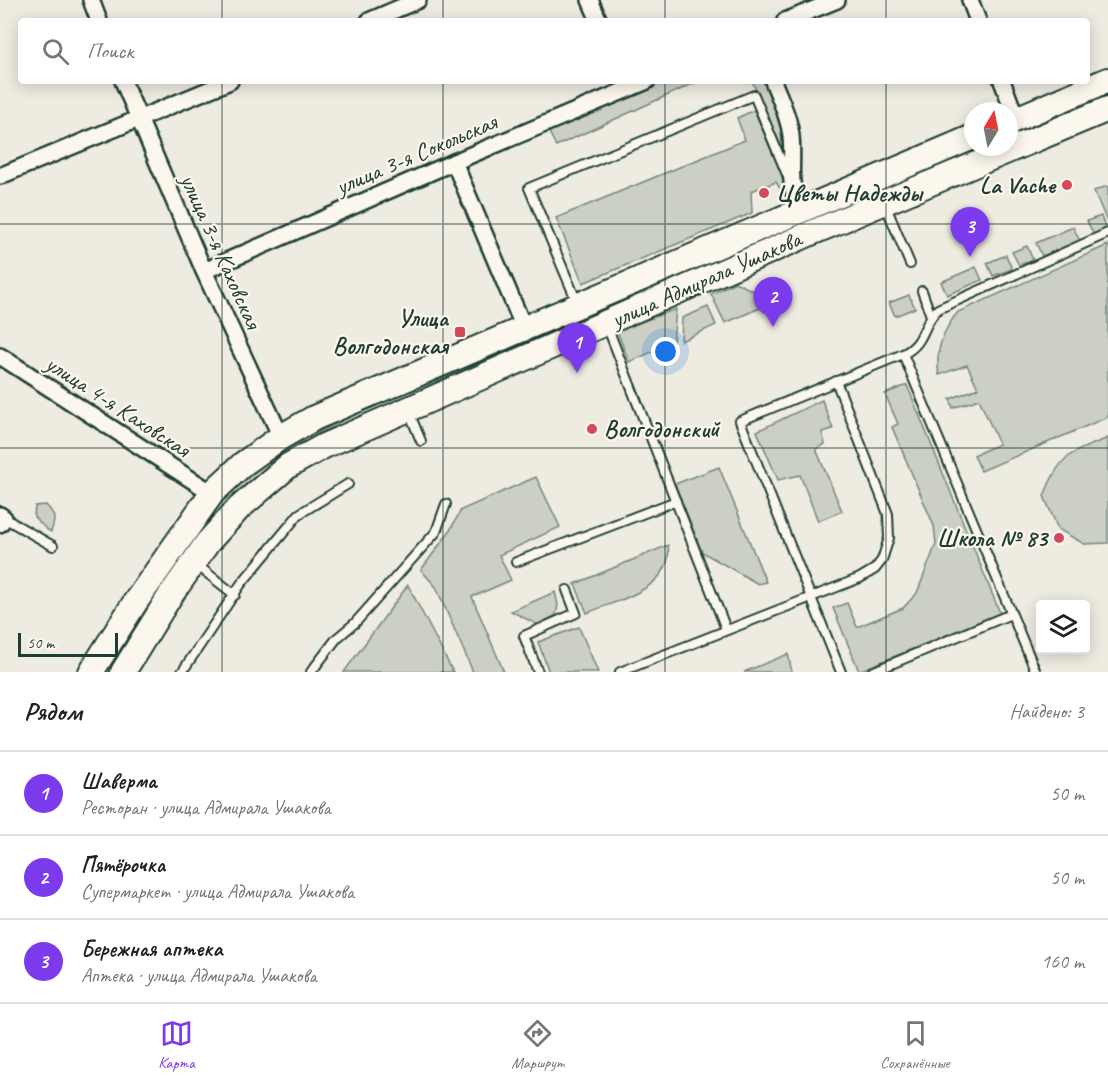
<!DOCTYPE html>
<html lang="ru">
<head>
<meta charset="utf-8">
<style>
  :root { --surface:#fff; --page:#f2f2f2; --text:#222; --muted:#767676; --line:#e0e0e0; --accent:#7c3aed }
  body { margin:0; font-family:Caveat,sans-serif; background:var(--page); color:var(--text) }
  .controls { position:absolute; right:18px; bottom:18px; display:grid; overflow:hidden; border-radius:6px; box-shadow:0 3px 15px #0003 }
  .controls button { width:54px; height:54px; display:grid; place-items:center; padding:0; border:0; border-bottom:2px solid var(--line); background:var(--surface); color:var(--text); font:30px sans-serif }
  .compass { position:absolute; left:964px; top:102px; width:54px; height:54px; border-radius:50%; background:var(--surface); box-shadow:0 3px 15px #0003; rotate:10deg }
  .scale { position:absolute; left:18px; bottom:15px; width:100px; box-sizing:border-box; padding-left:6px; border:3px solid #1f3d34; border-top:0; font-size:16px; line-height:21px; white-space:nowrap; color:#1f3d34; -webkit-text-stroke:4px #fbf7ec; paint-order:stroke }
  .you { position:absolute; left:666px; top:352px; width:21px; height:21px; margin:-15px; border:4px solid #fff; border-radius:50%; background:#1a73e8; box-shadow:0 0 0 9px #1a73e833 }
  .badge { display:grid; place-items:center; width:39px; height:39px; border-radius:50%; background:var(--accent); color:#fff; font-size:20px; font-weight:700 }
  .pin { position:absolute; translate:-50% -50px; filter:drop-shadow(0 2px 3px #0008) }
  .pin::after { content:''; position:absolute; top:32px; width:21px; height:18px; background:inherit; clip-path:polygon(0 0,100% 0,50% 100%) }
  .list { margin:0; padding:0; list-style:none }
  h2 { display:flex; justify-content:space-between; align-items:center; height:78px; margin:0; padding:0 24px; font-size:26px }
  h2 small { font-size:20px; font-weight:400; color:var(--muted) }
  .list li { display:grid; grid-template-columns:39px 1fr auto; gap:18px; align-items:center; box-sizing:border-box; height:84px; padding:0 24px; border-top:2px solid var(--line) }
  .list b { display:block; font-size:22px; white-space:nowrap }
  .list p { margin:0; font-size:20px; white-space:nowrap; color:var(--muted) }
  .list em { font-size:20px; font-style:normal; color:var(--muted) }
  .icon { flex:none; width:33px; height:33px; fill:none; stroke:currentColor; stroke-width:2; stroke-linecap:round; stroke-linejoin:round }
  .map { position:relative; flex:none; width:1108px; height:672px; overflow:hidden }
  .search { position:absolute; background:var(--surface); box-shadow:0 3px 15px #0003; left:18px; right:18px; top:18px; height:66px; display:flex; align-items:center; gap:15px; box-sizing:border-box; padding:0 21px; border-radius:6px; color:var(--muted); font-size:22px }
  .sheet { height:330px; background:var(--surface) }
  nav { display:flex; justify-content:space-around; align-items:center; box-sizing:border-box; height:84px; border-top:2px solid var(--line); background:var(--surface); font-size:16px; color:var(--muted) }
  nav a { display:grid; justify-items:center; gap:3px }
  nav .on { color:var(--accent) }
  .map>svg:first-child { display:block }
  .green { fill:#cbcfc4; stroke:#75867c; stroke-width:1.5 }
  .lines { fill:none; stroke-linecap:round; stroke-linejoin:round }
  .service-casing { stroke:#1f3d34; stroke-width:12 }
  .minor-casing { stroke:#1f3d34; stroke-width:20 }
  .primary-casing { stroke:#1f3d34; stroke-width:28 }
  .service { stroke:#fbf7ec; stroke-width:8 }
  .minor { stroke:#fbf7ec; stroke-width:15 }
  .primary { stroke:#fbf7ec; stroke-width:24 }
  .grid { fill:none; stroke:#1f3d34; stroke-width:1.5; stroke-opacity:0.55 }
  .poi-dot { fill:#d1495b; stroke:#fbf7ec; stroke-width:2 }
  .labels { text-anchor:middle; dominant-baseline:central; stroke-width:4.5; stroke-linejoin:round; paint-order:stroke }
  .street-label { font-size:24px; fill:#1f3d34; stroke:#fbf7ec }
  .poi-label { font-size:24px; font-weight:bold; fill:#1f3d34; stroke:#fbf7ec; text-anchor:end }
</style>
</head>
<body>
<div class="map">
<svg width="1108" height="672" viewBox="0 0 1108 672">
  <rect width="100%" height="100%" fill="#eeece1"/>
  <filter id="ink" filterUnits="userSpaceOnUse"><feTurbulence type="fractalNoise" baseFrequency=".0167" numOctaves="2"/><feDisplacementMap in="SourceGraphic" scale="12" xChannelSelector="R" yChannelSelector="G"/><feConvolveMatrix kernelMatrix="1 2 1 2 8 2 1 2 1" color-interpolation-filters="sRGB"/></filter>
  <g filter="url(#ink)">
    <g class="green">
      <polygon points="656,81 699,81 556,146 548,130"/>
      <polygon points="752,81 769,81 785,129 785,155"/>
      <polygon points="754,110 790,195 783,193 776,182 751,191 752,213 583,283 556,218 745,140 737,118"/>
      <polygon points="976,147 993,147 808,224 805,218"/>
      <polygon points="1107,186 1108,187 1108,224 1094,191"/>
      <polygon points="1101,216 1106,230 1094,235 1087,221"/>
      <polygon points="795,222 797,228 584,318 581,315"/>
      <polygon points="1073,227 1080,241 1042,256 1036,243"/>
      <path d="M1108 245V417L981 471 974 455 999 444 979 399 953 408 950 399 978 388 967 365 939 375C935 351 942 331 958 312Z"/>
      <polygon points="1027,246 1033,260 1019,265 1012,252"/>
      <polygon points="1006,255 1012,269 993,276 987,263"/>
      <polygon points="976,267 982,280 947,295 941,282"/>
      <polygon points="735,282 762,295 767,305 725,323 711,294"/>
      <polygon points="909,295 915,308 895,316 889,303"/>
      <polygon points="708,307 716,325 681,341 682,318"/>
      <polygon points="676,309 673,343 629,362 617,331"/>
      <polygon points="505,346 507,351 368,408 307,438 274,460 229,499 202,529 179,560 110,672 99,672 194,528 241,480 302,436"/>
      <polygon points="907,385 1000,613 859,671 833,608 847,603 857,627 903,608 917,593 936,544 934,526 892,427 898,424 885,394"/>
      <polygon points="822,400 833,429 822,432 825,444 816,449 842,511 818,521 800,475 778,480 757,431"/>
      <path d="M1108 438V543L1084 544 1058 529 1044 496C1060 455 1068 454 1108 438Z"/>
      <polygon points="719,467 766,582 758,584 702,552 675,484"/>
      <polygon points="536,477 560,527 499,555 511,580 472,597 504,672 473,672 436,587 421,570 449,532 461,510"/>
      <path d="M46 505C55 514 56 519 51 532L46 529 34 517 35 506Z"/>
      <path d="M668 545C675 588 618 600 587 613L575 584Z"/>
      <polygon points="408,585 453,672 344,672"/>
      <polygon points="555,592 558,605 556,615 538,625 511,611"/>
      <polygon points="579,627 598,672 549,672 538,642"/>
      <polygon points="788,654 792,672 744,672"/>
    </g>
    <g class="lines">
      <g class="service-casing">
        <g id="service">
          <polyline points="885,204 910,264"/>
          <polyline points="922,291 931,316"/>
          <polyline points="577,302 529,188 754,95 788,177"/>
          <polyline points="607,326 726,629"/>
          <polyline points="409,412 421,441"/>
          <polyline points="4,518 53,546"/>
          <polyline points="516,562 676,501"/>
          <polyline points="194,565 202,569 235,595"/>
          <polyline points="182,672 241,584 299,514 348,484"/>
          <polyline points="311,672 337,638 355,623 436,532 446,504"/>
          <polyline points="538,672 524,636 576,613 567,590"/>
          <polyline points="620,672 860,578 875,569 882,560 889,538 888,514 836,381"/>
          <polyline points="841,672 740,421 903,354"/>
          <polyline points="872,672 1011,614"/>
          <path d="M1036 672 903 354C926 343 921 325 938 309L1108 233"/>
        </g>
      </g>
      <g class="minor-casing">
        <g id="minor">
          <polyline points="91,0 99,21"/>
          <polyline points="590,0 599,21"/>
          <polyline points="970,0 978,21"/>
          <polyline points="369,21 418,0"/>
          <polyline points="785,21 837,0"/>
          <polyline points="123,81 204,271 281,437"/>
          <path d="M773 81C780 99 789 117 791 136 794 166 786 181 801 211"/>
          <polyline points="1002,81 1012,107 1013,120"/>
          <polyline points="454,162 524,328"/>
          <polyline points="0,176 230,81"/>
          <polyline points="204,271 454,162 647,81"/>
          <polyline points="0,356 212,493"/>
          <polyline points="0,515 4,518 0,524"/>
        </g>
      </g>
      <g class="primary-casing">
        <g id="primary">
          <polyline points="1009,122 1108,80"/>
          <polyline points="91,672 136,601 212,493 243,464 281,437 314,418 973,137"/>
          <polyline points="123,672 170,596 208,542 239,508 288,466 324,446 811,233 1108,109"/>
        </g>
      </g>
      <use href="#service" class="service"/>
      <use href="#minor" class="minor"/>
      <use href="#primary" class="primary"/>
    </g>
  </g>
  <path class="grid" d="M222 0V21M443 0V21M665 0V21M886 0V21M222 81V672M443 81V672M665 81V672M886 81V672M0 224H1108M0 448H1108"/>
  <g class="poi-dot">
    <circle cx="1067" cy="185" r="6"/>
    <circle cx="764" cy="193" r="6"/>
    <rect x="454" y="326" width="12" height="12" rx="3"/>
    <circle cx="592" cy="429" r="6"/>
    <circle cx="1059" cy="538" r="6"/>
  </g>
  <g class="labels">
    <g class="street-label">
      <text transform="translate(416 154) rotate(-23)">улица 3-я Сокольская</text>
      <text transform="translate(221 251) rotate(66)">улица 3-я Каховская</text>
      <text transform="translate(706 279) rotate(-24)">улица Адмирала Ушакова</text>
      <text transform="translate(118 406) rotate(33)">улица 4-я Каховская</text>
    </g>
    <g class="poi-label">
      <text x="1055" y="185">La Vache</text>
      <text x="776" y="193" text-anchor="start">Цветы Надежды</text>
      <text x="448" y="318">Улица<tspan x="448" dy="28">Волгодонская</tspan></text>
      <text x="604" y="429" text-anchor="start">Волгодонский</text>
      <text x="1047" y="538">Школа № 83</text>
    </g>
  </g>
</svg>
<div class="controls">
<button><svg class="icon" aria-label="layers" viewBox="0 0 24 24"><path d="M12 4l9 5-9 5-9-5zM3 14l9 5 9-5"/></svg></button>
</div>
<svg class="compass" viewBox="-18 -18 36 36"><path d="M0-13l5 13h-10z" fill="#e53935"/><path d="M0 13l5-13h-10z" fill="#767676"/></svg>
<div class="scale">50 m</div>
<div class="you"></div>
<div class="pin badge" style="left:577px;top:373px">1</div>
<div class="pin badge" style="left:773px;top:327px">2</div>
<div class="pin badge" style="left:970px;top:257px">3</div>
<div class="search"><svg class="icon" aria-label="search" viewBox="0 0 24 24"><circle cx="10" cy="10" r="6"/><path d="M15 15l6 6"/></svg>Поиск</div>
</div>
<section class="sheet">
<h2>Рядом<small>Найдено: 3</small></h2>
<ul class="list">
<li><span class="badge">1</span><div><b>Шаверма</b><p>Ресторан · улица Адмирала Ушакова</p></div><em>50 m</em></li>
<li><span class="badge">2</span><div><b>Пятёрочка</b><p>Супермаркет · улица Адмирала Ушакова</p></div><em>50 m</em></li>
<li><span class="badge">3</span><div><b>Бережная аптека</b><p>Аптека · улица Адмирала Ушакова</p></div><em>160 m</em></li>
</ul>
</section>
<nav>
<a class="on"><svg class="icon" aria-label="map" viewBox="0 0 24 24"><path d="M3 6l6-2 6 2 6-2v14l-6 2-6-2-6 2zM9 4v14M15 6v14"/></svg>Карта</a>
<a><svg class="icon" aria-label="directions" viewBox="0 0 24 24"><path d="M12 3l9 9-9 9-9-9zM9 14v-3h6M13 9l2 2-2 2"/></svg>Маршрут</a>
<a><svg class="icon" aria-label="saved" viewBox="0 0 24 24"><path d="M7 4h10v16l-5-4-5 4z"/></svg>Сохранённые</a>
</nav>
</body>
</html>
